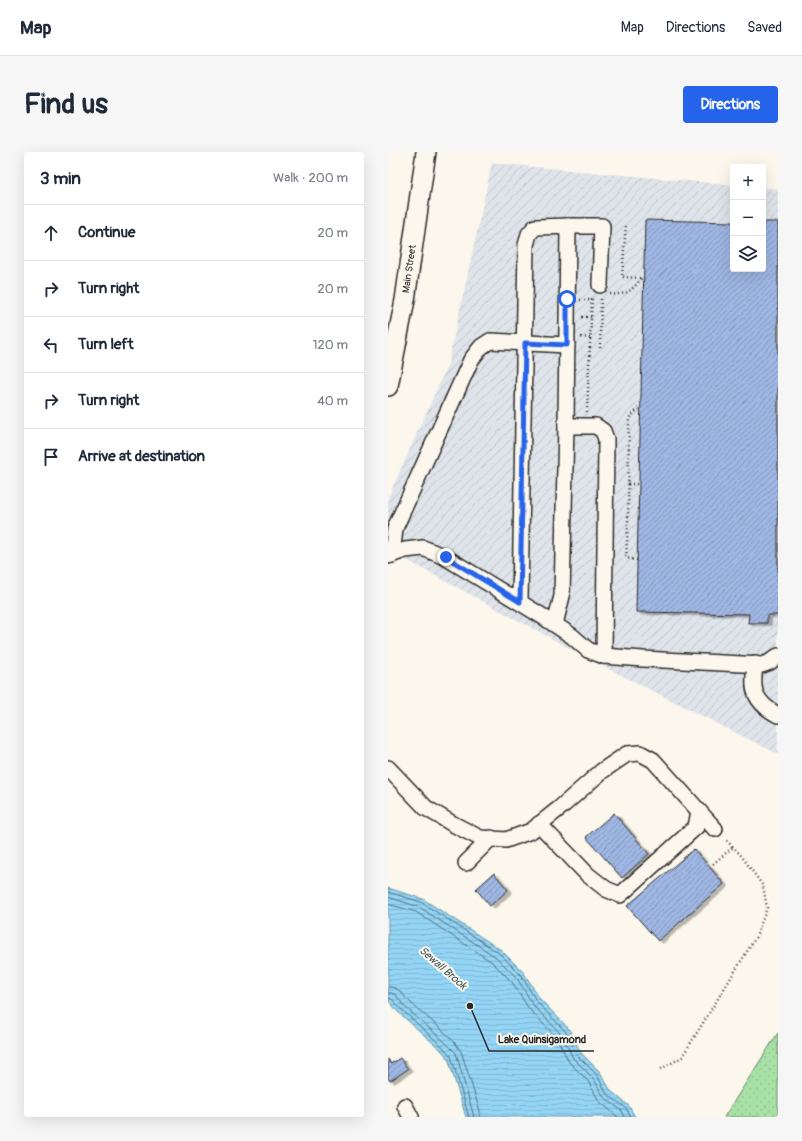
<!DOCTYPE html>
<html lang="en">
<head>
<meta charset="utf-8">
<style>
  :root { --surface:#fff; --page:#f6f6f7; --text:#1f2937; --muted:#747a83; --line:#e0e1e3; --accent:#2563eb }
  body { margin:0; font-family:Pangolin,sans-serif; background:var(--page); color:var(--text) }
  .controls { position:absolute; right:12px; top:12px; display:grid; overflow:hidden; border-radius:4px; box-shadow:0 4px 16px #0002 }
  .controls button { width:36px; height:36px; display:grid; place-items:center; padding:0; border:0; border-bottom:1px solid var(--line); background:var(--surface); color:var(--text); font:20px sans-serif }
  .stop { position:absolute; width:12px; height:12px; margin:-9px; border:3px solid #2563eb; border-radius:50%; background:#fff }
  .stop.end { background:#2563eb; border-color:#fff; box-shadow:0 1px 4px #0008 }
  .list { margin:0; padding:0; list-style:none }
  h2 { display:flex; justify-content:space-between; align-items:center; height:52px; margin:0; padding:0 16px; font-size:17px }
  h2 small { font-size:13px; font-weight:400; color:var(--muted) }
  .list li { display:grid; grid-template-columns:26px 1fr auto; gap:12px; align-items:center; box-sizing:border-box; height:56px; padding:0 16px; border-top:1px solid var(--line) }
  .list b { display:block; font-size:15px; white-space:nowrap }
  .list em { font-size:13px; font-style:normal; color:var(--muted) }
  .icon { flex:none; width:22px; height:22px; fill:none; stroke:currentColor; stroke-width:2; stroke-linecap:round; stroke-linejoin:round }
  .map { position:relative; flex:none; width:390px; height:965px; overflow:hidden; border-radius:4px }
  header { display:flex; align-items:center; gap:24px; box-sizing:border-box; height:56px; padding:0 20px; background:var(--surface); border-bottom:1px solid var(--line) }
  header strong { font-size:19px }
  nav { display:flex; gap:22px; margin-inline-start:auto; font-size:14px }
  .intro { display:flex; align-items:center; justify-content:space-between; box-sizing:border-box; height:96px; padding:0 24px }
  h1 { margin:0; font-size:28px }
  .button { padding:10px 18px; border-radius:4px; background:var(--accent); color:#fff; font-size:14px; font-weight:700 }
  main { display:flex; gap:24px; padding:0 24px }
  aside { flex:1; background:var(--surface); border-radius:4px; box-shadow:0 4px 16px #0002 }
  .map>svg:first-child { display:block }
  .industrial { fill:url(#industrial-furrows) }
  .park { fill:url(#park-dots); stroke:#6a8668 }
  .water { fill:url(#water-rules); stroke:#6a91a5 }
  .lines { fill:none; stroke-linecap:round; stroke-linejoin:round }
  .shore { stroke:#556f7c; stroke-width:1 }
  .building { fill:url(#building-hatch); stroke:#2b2b2b; filter:url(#shadow) }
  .minor-casing { stroke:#2b2b2b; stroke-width:18 }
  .major-casing { stroke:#2b2b2b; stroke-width:22 }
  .path { stroke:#2b2b2b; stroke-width:2.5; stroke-dasharray:1 3; stroke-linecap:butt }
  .minor { stroke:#fbf7ec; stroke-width:15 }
  .major { stroke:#fbf7ec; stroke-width:19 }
  .route { stroke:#2563eb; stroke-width:5 }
  .labels { text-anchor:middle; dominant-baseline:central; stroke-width:4; stroke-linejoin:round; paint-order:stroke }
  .street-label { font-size:10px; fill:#2b2b2b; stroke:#fbf7ec }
  .water-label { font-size:11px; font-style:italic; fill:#45565e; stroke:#fbf7ec }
  .leader { fill:none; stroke:#2b2b2b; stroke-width:1.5 }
  .callout-dot { fill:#2b2b2b; stroke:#fbf7ec; stroke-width:1.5 }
  .callout-label { font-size:11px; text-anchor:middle; font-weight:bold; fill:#2b2b2b; stroke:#fbf7ec; stroke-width:4; stroke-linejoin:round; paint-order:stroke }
</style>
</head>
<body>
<header>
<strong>Map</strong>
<nav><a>Map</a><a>Directions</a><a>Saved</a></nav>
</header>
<div class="intro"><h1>Find us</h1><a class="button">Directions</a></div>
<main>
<aside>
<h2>3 min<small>Walk · 200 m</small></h2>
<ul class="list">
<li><svg class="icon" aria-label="ahead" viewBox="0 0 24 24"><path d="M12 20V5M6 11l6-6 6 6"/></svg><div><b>Continue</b></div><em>20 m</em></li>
<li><svg class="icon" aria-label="right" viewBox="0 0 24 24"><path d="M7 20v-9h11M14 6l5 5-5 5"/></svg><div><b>Turn right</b></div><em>20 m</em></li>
<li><svg class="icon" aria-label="left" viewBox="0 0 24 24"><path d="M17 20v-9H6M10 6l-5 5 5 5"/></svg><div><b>Turn left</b></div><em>120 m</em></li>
<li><svg class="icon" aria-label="right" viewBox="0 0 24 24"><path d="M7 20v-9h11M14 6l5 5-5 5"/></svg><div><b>Turn right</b></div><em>40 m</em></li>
<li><svg class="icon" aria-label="arrive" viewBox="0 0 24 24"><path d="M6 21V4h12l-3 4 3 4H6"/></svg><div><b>Arrive at destination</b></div></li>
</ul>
</aside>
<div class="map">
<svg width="390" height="965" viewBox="0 0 390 965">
  <defs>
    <pattern id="industrial-furrows" width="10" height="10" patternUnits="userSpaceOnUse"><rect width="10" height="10" fill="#dfe4ea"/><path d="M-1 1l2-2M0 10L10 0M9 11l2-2" fill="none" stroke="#c0c4c9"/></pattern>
    <pattern id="park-dots" width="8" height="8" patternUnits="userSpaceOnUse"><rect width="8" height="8" fill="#a8e1a5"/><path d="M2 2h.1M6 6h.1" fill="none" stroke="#91c18e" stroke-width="1.8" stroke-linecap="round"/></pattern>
    <pattern id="water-rules" width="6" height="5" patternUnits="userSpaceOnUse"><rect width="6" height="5" fill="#94d5f6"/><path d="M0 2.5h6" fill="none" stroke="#80b7d3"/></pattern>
    <pattern id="building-hatch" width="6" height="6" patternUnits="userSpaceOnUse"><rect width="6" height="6" fill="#9fb7e4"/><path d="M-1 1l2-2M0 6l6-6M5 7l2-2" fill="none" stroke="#8295b9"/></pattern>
    <filter id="shadow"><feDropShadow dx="4.5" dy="2.5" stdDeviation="0" flood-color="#0004"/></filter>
  </defs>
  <rect width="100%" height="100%" fill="#fbf7ec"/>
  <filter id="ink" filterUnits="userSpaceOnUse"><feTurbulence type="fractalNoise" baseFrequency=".025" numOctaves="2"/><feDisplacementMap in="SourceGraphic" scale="8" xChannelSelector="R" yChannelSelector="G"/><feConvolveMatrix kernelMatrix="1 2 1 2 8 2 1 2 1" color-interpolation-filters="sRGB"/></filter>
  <g filter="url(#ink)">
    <polygon class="industrial" points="104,11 345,33 345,117 375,117 375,36 390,37 390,602 207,510 0,398 0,346 60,212"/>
    <polygon class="park" points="390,881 390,965 336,965"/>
    <polygon class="water" points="0,736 35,747 113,798 136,821 152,847 181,877 193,901 212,920 223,939 241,954 247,965 78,965 60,906 52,897 10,860 0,848"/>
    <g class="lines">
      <g class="shore">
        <polyline points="0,740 33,750 111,801 133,823 149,850 178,880 189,903 209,923 219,942 238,956 243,965"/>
        <polyline points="0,745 31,755 108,805 129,826 145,853 174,883 185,906 205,926 216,945 234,959 237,965"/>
        <polyline points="0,752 28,760 104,810 124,830 141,857 169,886 181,910 200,929 211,949 230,965"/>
        <path d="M0 835C3 835 6 835 9 837 14 840 17 846 22 850 36 864 67 885 74 902L92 959V965"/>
        <polyline points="0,841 4,841 8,843 16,854 57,890 68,901 86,965"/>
        <polyline points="0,846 4,847 13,857 54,894 63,904 81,965"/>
      </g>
    </g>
    <g class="building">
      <polygon points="257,68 345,70 345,117 375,117 375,70 390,70 390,463 379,463 379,471 360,471 361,462 248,460"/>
      <polygon points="226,661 261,702 234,726 198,685"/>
      <polygon points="306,697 336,732 270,789 239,754"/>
      <polygon points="106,721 120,738 102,754 88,737"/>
      <polygon points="12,906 20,917 2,929 0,926 0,907 3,912"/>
    </g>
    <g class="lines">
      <g class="minor-casing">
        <g id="minor">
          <polyline points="180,74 214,74 212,133"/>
          <polyline points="4,403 7,377 8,374 83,208 93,195 102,189 179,193"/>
          <polyline points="0,404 17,398 35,396 57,405 154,464 184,484 200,498 216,504 255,507 374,513 382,510 390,504"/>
          <polyline points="132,450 138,93 141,82 147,75 180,74 178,274 208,274 215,279 218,287 216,504"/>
          <polyline points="167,472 174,444 178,274"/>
          <path d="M367 512C365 531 363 543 379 556 383 559 386 561 390 563"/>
          <polyline points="0,616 38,656 65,672 92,686 118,688 143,679 173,655 214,619 239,602 252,601 265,608 327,677"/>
          <polyline points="151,672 200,723 218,737 232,743 308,675 311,659"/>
          <polyline points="78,711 103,686"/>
          <polyline points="17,954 23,965"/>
        </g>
      </g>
      <g class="major-casing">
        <g id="major">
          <path id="s1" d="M0 234 17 148 38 0"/>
        </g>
      </g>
      <g class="path">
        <path d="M222 142C240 143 243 139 254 126L234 125 238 72"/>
        <polyline points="192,148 204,148"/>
        <polyline points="194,165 203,165"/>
        <polyline points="193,185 202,186"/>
        <polyline points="212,196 213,146"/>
        <polyline points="199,260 204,146 206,146"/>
        <polyline points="240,332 251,332"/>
        <polyline points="249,408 238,406 240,372 241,266 251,256"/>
        <polyline points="325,712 345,695"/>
        <polyline points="273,917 294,905 368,785 379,756 375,734 352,702 337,687"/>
      </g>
      <use href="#minor" class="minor"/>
      <use href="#major" class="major"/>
    </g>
  </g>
  <g class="lines" filter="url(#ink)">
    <polyline class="route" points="58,405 132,450 137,191 179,193 179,147"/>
  </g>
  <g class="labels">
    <g class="street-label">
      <text stroke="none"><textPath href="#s1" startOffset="119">Main Street</textPath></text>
    </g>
    <g class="water-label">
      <text transform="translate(55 816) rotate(41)">Sewall Brook</text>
    </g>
  </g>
  <path class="leader" d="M82 854L101 899H206"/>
  <circle class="callout-dot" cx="82" cy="854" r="4"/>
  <g class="callout-label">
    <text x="154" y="891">Lake Quinsigamond</text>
  </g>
</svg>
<div class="controls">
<button>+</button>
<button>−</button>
<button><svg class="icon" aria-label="layers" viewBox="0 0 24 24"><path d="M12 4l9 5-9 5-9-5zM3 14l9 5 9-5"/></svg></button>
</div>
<div class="stop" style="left:179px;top:147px"></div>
<div class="stop end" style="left:58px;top:405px"></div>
</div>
</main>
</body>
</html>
